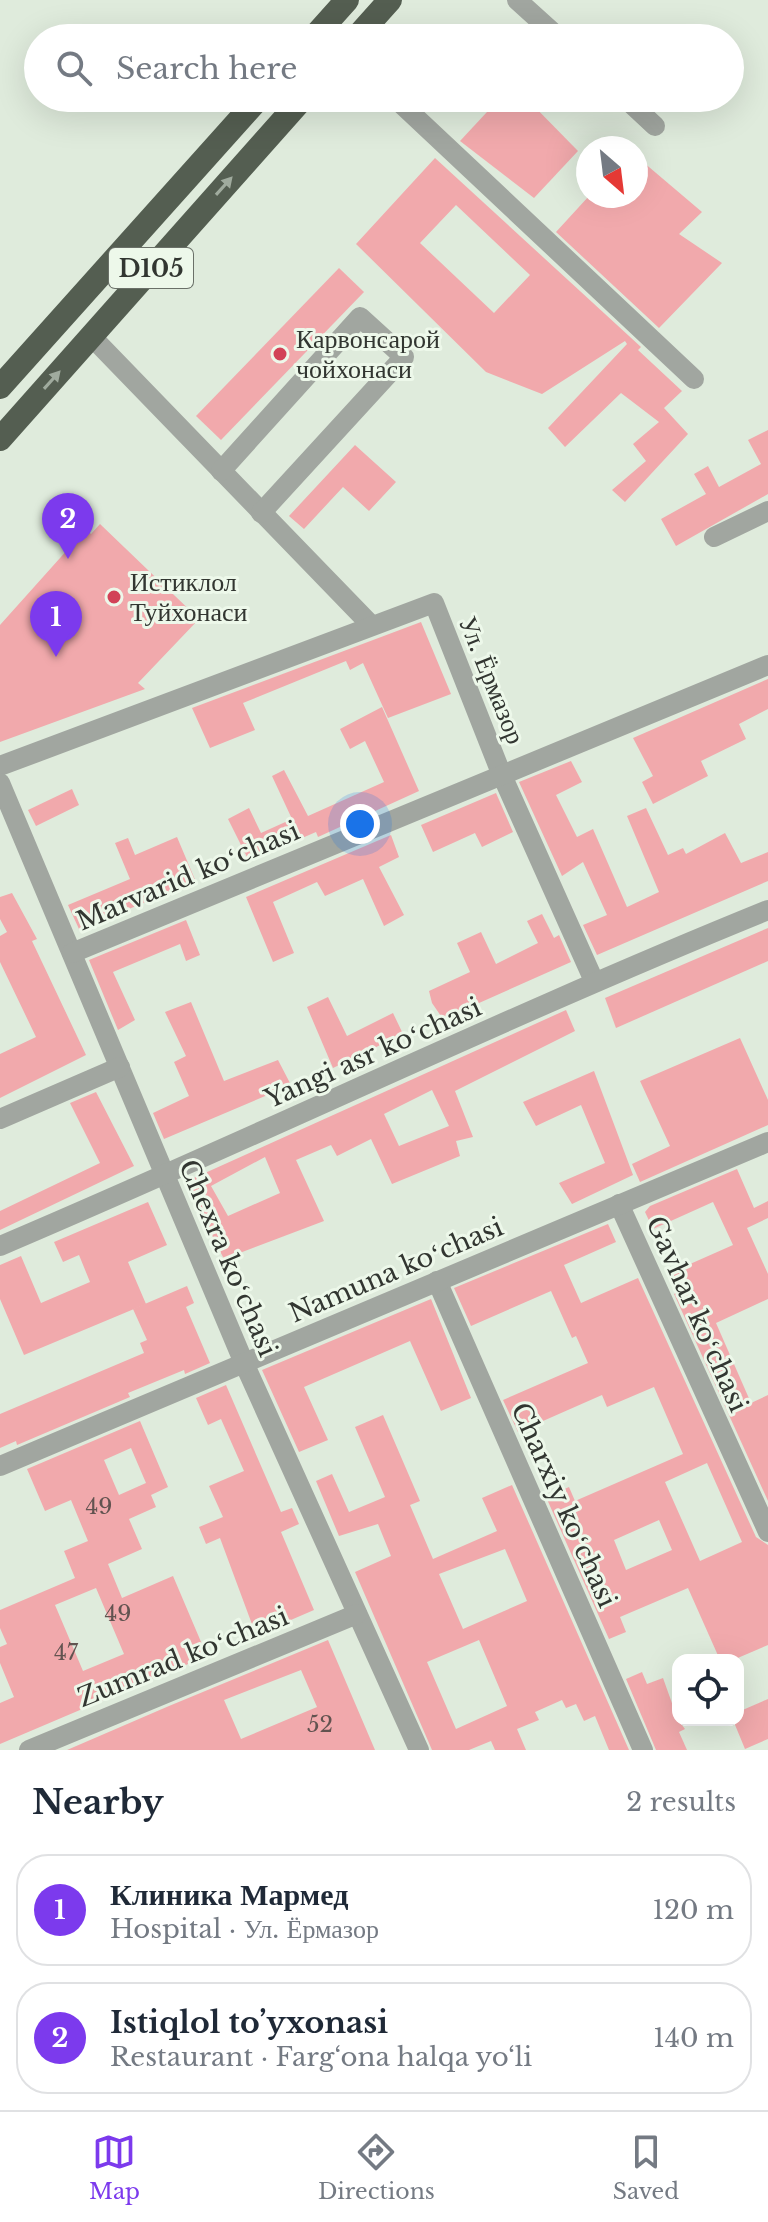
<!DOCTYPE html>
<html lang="en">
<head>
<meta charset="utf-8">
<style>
  :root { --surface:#fff; --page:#f6f6f7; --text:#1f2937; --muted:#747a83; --line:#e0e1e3; --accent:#7c3aed }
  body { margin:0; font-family:"Libre Baskerville",serif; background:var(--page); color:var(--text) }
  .controls { position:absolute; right:24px; bottom:24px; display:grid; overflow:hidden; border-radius:16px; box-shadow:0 8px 32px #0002 }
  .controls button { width:72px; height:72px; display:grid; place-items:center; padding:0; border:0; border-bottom:2px solid var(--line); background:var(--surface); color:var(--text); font:40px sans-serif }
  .compass { position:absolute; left:576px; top:136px; width:72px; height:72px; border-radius:50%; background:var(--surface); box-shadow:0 8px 32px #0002; rotate:152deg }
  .you { position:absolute; left:360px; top:824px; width:28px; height:28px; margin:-20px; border:6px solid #fff; border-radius:50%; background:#1a73e8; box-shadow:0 0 0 12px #1a73e833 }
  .badge { display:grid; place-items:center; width:52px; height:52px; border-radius:50%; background:var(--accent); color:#fff; font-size:26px; font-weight:700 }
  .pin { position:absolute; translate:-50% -66px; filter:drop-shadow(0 2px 4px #0008) }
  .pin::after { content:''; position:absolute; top:42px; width:28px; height:24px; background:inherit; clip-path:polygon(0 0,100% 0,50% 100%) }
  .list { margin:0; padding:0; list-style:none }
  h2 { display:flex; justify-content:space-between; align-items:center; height:104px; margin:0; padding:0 32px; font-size:34px }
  h2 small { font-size:26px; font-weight:400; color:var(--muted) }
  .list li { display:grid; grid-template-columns:52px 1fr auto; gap:24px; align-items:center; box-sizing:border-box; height:112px; margin:0 16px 16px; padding:0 16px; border:2px solid var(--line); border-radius:32px }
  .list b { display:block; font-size:30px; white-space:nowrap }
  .list p { margin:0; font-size:26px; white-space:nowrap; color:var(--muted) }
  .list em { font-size:26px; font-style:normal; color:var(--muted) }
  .icon { flex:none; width:44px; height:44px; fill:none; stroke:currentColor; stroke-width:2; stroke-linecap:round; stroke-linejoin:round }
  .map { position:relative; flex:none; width:768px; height:1750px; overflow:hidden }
  .search { position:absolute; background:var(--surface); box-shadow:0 8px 32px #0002; left:24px; right:24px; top:24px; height:88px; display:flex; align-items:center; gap:20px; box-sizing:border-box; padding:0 28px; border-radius:44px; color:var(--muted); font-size:30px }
  .sheet { height:360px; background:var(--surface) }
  nav { display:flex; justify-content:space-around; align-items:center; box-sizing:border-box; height:112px; border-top:2px solid var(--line); background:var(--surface); font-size:22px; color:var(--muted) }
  nav a { display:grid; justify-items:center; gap:4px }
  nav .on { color:var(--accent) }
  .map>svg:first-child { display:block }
  .building { fill:#f1a9ac; fill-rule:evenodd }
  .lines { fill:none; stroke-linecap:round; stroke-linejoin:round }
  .minor { stroke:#a1a6a0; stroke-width:20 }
  .highway { stroke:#545e51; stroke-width:24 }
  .oneway { fill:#a0ab9e }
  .poi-dot { fill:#d24257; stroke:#edf8ea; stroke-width:3 }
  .labels { text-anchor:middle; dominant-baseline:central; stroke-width:6; stroke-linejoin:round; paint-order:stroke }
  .number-label { font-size:22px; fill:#625350 }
  .shield { fill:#edf8ea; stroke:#6a7068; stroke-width:2 }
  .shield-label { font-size:24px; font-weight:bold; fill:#323631 }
  .poi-label { font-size:26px; fill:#323631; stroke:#edf8ea; text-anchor:start }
  .street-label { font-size:26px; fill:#323631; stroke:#edf8ea }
</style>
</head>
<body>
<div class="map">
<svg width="768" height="1750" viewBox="0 0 768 1750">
  <rect width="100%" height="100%" fill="#dfebdc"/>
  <g class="building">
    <polygon points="500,98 526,98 578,151 534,198 460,141"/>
    <polygon points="636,156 702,212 679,234 722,263 659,328 556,232 589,196 636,196"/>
    <path d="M435 158 641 347 638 350 682 391 664 408 688 434 625 502 612 490 646 461 633 444 659 422 621 393 565 447 548 428 627 344 625 341 542 394 486 372 356 244ZM456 205 530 275 494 313 420 243Z"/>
    <polygon points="339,268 364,292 221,440 196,416"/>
    <polygon points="768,430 768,494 676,546 661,519 706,494 694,474 708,466 719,487 761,464 748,440"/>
    <polygon points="355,445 396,482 369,511 343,487 304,529 289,516"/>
    <polygon points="100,524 199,619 138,683 145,689 0,742 0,625 86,529 91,534"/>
    <polygon points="421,622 451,694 388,718 363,663 350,670 346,661 243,703 255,730 210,748 192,708"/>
    <polygon points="768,679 768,709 739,724 746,739 701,761 708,776 653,804 642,782 653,776 633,738"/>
    <polygon points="382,707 419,791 318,837 316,832 249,861 228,819 249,808 261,833 292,819 272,776 284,770 308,816 384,782 365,741 350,749 340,729"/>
    <polygon points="571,761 582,782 556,795 577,837 593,829 627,907 659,892 627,816 646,808 668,855 683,848 686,854 725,833 741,863 768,852 768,881 597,955 583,925 607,915 583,862 562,876 519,782"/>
    <polygon points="72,789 79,805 36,826 28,810"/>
    <polygon points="496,793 513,832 482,847 475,833 433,852 421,825"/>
    <polygon points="391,835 399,857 379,867 404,915 384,926 363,879 325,896 317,882 273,902 294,953 273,962 246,897"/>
    <polygon points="177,837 196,882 79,929 68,905 130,879 115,843 128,838 135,855"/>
    <polygon points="12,893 37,939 32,941 86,1055 0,1098 0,1054 36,1037 0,962 0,936 7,932 0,919 0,897"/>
    <polygon points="542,914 554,938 559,935 571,962 443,1019 432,1003 429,991 470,972 457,943 481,932 496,964 538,943 527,921"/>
    <polygon points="186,920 200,955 186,961 180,944 113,972 135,1020 118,1030 89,960"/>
    <polygon points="768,928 768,961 616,1028 605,998"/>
    <polygon points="328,997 347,1036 393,1013 403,1034 333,1068 307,1007"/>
    <polygon points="191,1002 224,1081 278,1060 291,1085 164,1139 153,1113 189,1096 174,1062 186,1056 165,1012"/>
    <path d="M566 1010 575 1031 455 1091 473 1137 456 1141 460 1156 392 1184 371 1139 337 1156 331 1145 296 1160 324 1221 224 1259 185 1182ZM432 1090 449 1126 399 1146 384 1114ZM265 1157 280 1193 228 1216 211 1186Z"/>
    <polygon points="740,1038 768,1100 768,1125 640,1182 632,1164 670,1146 640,1081"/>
    <polygon points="594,1071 633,1175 572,1204 559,1183 605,1163 581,1105 536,1126 523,1102"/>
    <polygon points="96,1092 134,1166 0,1230 0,1211 100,1163 70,1103"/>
    <polygon points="737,1169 754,1208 768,1201 768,1218 747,1228 768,1274 768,1299 716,1323 751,1403 768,1395 768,1501 674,1294 680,1291 672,1272 733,1245 713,1202 653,1229 645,1212 650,1206"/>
    <polygon points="148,1202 167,1245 128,1262 146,1304 24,1355 0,1299 0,1265 21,1256 41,1303 90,1282 79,1255 63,1262 54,1242"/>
    <path d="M608 1224 616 1242 564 1265 581 1303 638 1278 756 1537 768 1545V1645L733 1660H720L688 1588 620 1617 626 1632 609 1639 546 1497 569 1487 575 1501 683 1454 654 1387 607 1407 602 1395 518 1432 503 1400 588 1363 576 1336 572 1338 551 1291 471 1326 454 1288ZM707 1463 742 1542 700 1561 665 1482ZM659 1520 672 1550 626 1570 614 1540Z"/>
    <polygon points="187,1286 194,1303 186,1307 210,1363 185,1374 184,1370 128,1393 130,1397 17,1445 16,1441 0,1448 0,1414 144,1353 140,1343 147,1340 133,1309"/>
    <polygon points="431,1299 471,1398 441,1411 410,1341 304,1387 328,1440 299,1452 262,1370"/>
    <polygon points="226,1385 281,1512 292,1508 299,1524 281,1532 314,1610 256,1635 220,1538 206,1544 199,1527 223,1517 209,1486 244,1471 221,1419 208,1425 196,1398"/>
    <path d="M383 1415 420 1501 410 1505 433 1559 497 1531 482 1498 512 1485 629 1750H609L595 1716 584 1721 576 1704 566 1708 562 1700 535 1712 539 1720 517 1729 526 1750H495L491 1741 469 1750H432L355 1572 391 1556 378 1524 339 1536 316 1481 332 1474 349 1512 385 1497 355 1427ZM505 1549 527 1601 463 1629 439 1574ZM479 1640 507 1706 456 1729 427 1662Z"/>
    <path d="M140 1421 168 1487 151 1495 156 1507 129 1519 142 1549 108 1564 122 1598 173 1576 207 1656 0 1744V1703L14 1697 0 1663V1647L7 1644 0 1628V1610L75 1578 64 1551 88 1541 71 1500 45 1511 27 1469ZM131 1448 146 1483 119 1495 104 1460ZM96 1588 124 1654 83 1671 55 1605Z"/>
    <path d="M328 1640 375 1750H67L169 1706ZM301 1670 317 1707 241 1739 224 1700Z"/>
    <polygon points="642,1672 647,1684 663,1678 678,1720 685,1729 679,1732 687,1750 656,1750 626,1679"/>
    <polygon points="768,1699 768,1739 745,1749 733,1720 738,1720 738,1712"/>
  </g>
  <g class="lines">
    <g class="minor">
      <polyline points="517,0 559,38"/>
      <polyline points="395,98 694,379"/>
      <polyline points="625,98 655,126"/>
      <polyline points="91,336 371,625"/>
      <polyline points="221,471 360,317 404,357 261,513"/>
      <polyline points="714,537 768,511"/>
      <polyline points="0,766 434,603 501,773 594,981"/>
      <polyline points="0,783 244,1363 419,1750"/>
      <polyline points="72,953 768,665"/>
      <polyline points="0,1119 120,1067"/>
      <polyline points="619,1204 768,1532"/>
      <path d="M0 1246C257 1137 509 1015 768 910"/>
      <polyline points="437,1281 643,1750"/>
      <polyline points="0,1466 768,1142"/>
      <polyline points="29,1750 357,1614"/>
    </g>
    <g class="highway">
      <polyline points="313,38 347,0"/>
      <polyline points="356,38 390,0"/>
      <polyline points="0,387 259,98"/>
      <polyline points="0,439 303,98"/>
    </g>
  </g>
  <defs><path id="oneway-solid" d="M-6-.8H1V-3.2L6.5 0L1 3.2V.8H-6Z" transform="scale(2)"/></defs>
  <g class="oneway">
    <use href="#oneway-solid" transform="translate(224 186) rotate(-48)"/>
    <use href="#oneway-solid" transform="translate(52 380) rotate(-48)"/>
  </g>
  <g class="poi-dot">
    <circle cx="280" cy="354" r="8"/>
    <circle cx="114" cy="597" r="8"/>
  </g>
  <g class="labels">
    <g class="number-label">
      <text x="99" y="1506">49</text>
      <text x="118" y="1613">49</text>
      <text x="66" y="1652">47</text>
      <text x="320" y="1724">52</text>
    </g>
    <rect class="shield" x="109" y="248" width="84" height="40" rx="6"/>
    <g class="shield-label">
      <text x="151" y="268">D105</text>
    </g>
    <g class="poi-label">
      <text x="296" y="339">Карвонсарой<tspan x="296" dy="30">чойхонаси</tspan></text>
      <text x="130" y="582">Истиклол<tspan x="130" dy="30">Туйхонаси</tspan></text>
    </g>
    <g class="street-label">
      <text transform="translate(492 680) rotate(68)">Ул. Ёрмазор</text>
      <text transform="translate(188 876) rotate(-23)">Marvarid koʻchasi</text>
      <text transform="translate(373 1053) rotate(-24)">Yangi asr koʻchasi</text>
      <text transform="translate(228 1258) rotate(67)">Chexra koʻchasi</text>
      <text transform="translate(396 1270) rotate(-23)">Namuna koʻchasi</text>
      <text transform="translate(697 1314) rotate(66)">Gavhar koʻchasi</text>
      <text transform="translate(564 1505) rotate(66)">Charxiy koʻchasi</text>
      <text transform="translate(183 1657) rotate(-22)">Zumrad koʻchasi</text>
    </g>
  </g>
</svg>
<div class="controls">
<button><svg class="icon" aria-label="locate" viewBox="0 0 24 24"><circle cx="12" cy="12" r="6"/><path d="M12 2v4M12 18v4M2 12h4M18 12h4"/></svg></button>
</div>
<svg class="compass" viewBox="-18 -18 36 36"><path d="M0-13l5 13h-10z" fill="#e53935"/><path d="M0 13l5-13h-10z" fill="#747a83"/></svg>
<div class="you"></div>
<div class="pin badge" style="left:56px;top:657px">1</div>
<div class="pin badge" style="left:68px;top:559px">2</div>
<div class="search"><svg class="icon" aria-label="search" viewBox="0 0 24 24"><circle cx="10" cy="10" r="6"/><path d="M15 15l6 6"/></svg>Search here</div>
</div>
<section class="sheet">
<h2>Nearby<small>2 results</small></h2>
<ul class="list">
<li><span class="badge">1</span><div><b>Клиника Мармед</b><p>Hospital · Ул. Ёрмазор</p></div><em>120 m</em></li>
<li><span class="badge">2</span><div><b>Istiqlol to’yxonasi</b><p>Restaurant · Farg‘ona halqa yo‘li</p></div><em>140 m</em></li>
</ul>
</section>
<nav>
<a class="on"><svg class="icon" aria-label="map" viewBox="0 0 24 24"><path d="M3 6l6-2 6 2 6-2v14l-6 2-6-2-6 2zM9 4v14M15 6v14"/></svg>Map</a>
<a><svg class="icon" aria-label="directions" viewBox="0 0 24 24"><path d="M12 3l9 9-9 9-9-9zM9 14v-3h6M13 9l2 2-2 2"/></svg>Directions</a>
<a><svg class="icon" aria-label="saved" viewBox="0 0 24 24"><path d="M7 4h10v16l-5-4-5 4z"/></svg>Saved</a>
</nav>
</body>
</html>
